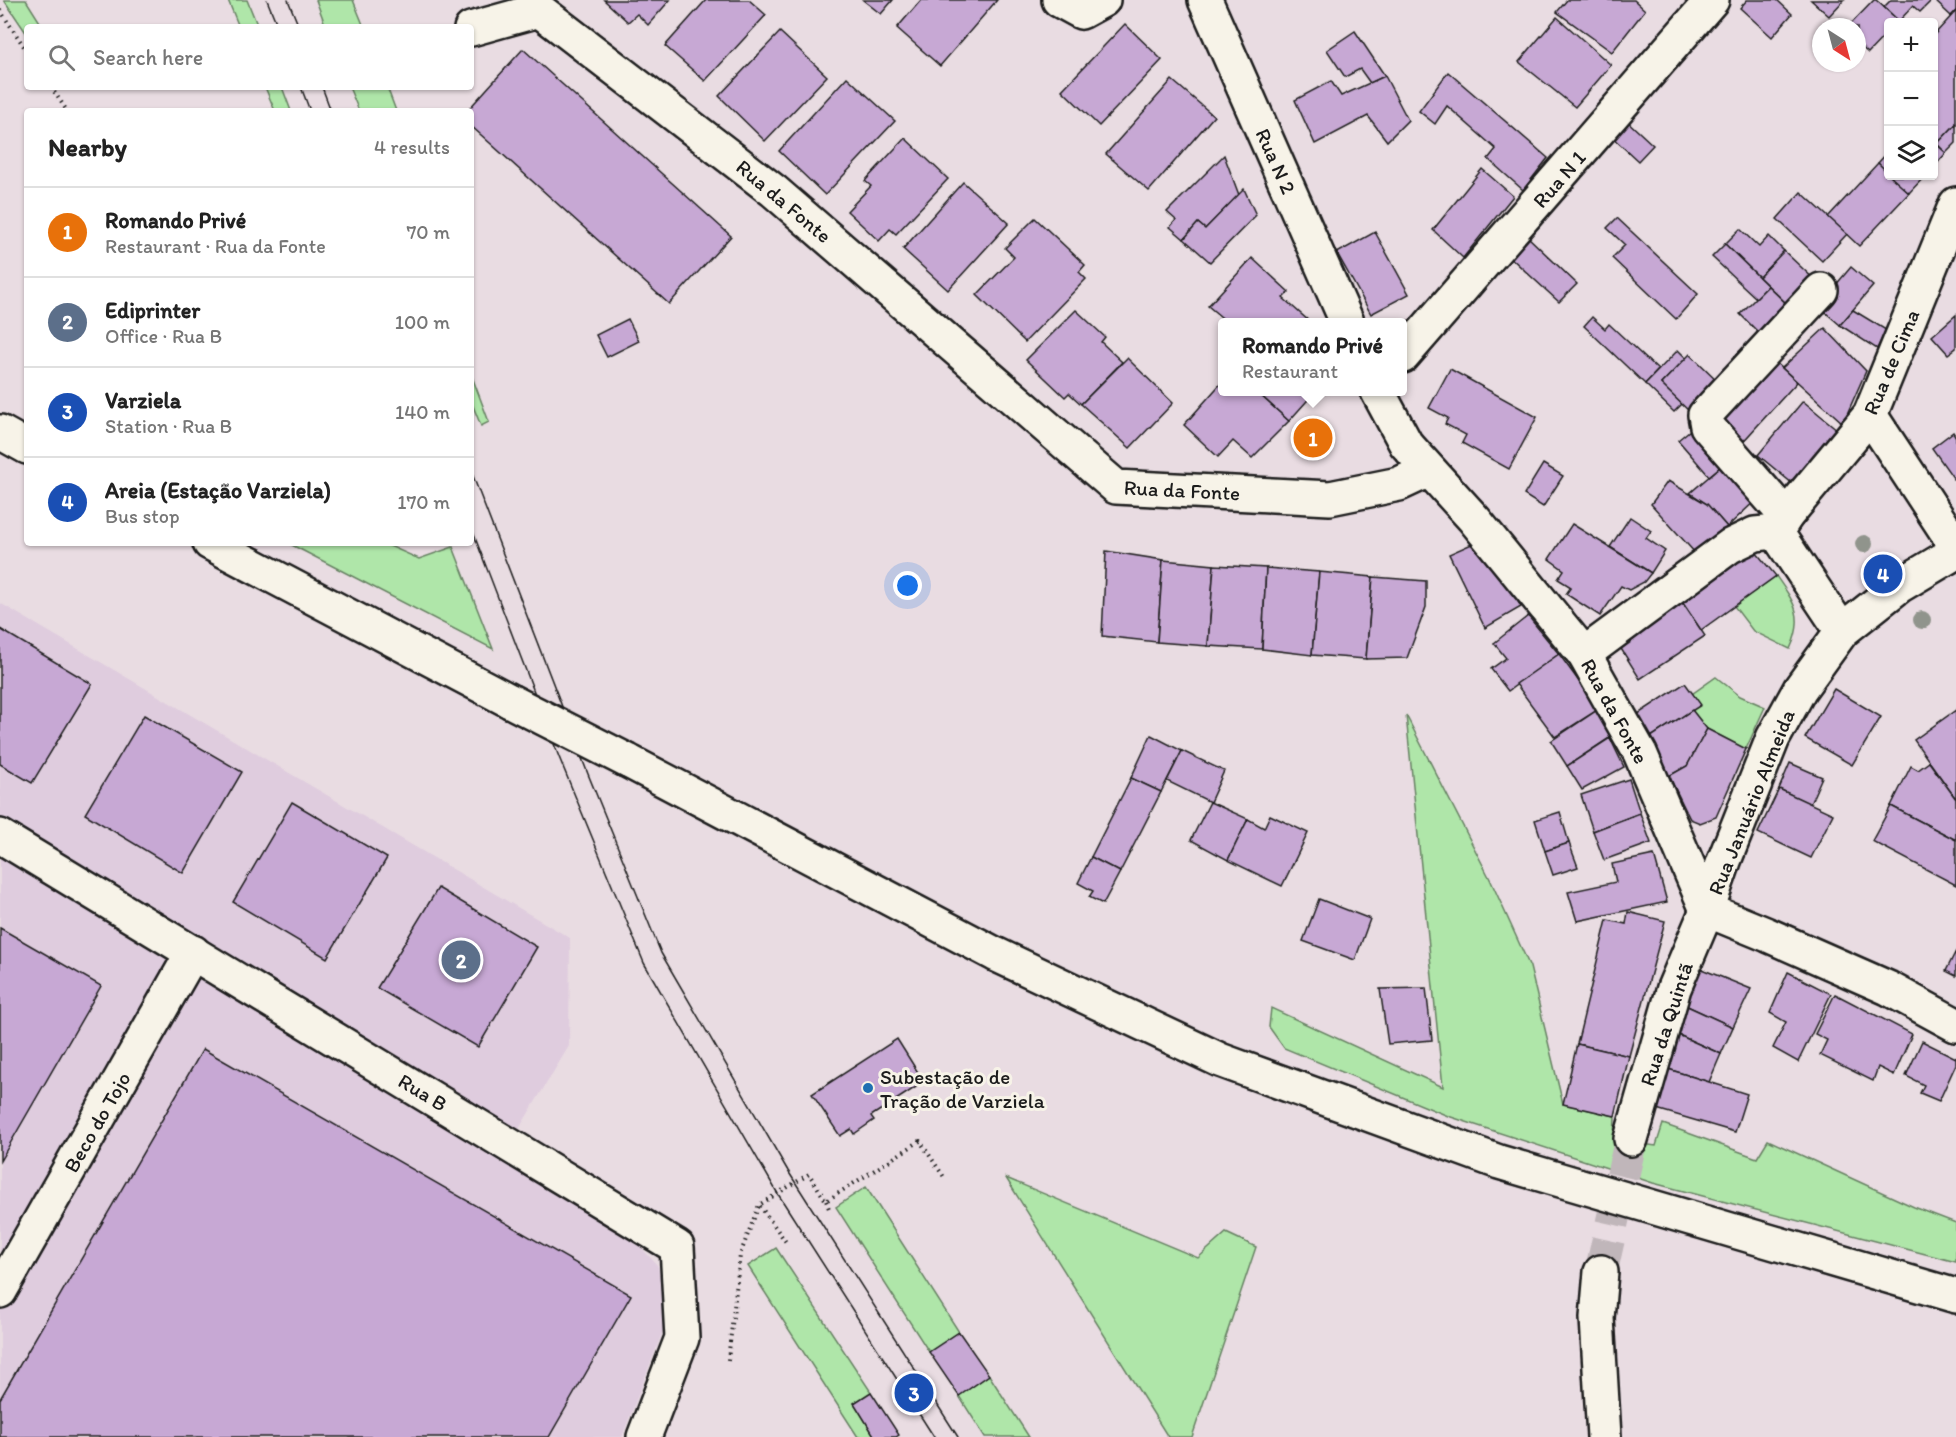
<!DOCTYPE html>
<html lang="en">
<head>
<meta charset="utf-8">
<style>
  :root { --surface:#fff; --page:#f2f2f2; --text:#222; --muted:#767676; --line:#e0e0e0; --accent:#1f6fb2 }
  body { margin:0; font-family:Itim,sans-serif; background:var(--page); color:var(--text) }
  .controls { position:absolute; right:18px; top:18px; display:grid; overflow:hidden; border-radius:6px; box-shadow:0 2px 4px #0004 }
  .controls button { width:54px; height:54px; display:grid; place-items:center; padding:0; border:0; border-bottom:2px solid var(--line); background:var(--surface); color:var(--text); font:30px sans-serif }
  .compass { position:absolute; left:1812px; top:18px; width:54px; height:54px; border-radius:50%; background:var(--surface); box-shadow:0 2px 4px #0004; rotate:144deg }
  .you { position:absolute; left:908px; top:586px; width:21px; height:21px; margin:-15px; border:4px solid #fff; border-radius:50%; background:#1a73e8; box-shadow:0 0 0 9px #1a73e833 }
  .badge { display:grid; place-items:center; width:39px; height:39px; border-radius:50%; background:var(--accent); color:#fff; font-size:20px; font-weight:700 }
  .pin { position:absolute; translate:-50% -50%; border:3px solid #fff; box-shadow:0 2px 6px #0006 }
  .popup { position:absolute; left:1218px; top:318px; width:189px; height:78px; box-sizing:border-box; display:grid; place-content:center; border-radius:6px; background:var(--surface); filter:drop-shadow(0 2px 4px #0005); font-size:20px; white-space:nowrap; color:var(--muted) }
  .popup b { font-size:22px; color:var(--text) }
  .popup::after { content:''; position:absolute; left:50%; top:100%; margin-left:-12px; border:12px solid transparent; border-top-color:var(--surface) }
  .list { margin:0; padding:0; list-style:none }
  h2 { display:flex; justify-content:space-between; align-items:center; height:78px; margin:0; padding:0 24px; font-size:26px }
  h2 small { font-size:20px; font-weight:400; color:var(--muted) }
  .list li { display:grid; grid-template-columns:39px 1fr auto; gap:18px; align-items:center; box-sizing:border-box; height:90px; padding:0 24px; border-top:2px solid var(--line) }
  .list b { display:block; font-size:22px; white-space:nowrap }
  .list p { margin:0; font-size:20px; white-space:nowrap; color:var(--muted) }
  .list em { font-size:20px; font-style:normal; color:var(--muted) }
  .icon { flex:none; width:33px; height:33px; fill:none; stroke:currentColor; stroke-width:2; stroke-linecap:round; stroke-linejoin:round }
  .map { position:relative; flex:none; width:1956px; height:1437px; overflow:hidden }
  .search { position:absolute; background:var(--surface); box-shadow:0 2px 4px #0004; left:24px; top:24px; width:450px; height:66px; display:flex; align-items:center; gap:15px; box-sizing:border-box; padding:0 21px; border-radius:6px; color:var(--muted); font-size:22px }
  .panel { position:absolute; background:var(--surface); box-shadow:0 2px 4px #0004; left:24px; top:108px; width:450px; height:438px; border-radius:6px }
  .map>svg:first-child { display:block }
  .built { fill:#dfccde }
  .green { fill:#afe6a9; stroke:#668162; stroke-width:1.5 }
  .building { fill:#c7a8d4; stroke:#1c1c1c; stroke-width:1.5 }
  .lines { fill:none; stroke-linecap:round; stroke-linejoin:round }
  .tertiary-tunnel { stroke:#c0b6ba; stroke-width:33; stroke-dasharray:33 16; stroke-linecap:butt }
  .minor-casing { stroke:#1c1c1c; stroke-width:38 }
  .tertiary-casing { stroke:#1c1c1c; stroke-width:38 }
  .primary-casing { stroke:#1c1c1c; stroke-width:38 }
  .path { stroke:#1c1c1c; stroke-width:4; stroke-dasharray:1.5 4.5; stroke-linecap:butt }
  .minor { stroke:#f7f3e8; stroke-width:33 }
  .tertiary { stroke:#f7f3e8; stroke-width:33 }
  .primary { stroke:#f7f3e8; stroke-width:33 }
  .tram { stroke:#1c1c1c; stroke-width:1.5 }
  .primary-bridge-casing { stroke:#1c1c1c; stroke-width:38; stroke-linecap:butt }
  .primary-bridge { stroke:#f7f3e8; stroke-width:33 }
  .tree { fill:#90948c }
  .poi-dot { fill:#1f6fb2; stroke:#f7f3e8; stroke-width:2 }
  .labels { text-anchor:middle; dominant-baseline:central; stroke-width:6; stroke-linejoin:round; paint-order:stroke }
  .street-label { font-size:21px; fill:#1c1c1c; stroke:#f7f3e8 }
  .poi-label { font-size:21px; fill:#1c1c1c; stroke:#f7f3e8; text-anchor:start }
</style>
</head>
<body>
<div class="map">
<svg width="1956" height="1437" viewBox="0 0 1956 1437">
  <rect width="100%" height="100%" fill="#e9dce2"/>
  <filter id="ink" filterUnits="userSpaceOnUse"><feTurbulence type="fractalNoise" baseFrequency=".0167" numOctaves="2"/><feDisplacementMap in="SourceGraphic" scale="12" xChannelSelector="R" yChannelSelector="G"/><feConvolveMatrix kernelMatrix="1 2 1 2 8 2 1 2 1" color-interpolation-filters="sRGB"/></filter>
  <g filter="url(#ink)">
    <polygon class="built" points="0,603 570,938 569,1046 502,1157 626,1231 658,1266 668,1318 622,1437 0,1437"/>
    <g class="green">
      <polygon points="4,0 26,0 43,27 27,27 27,34"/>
      <polygon points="228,0 247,0 258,27 239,27"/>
      <polygon points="316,0 353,0 364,27 326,27"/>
      <polygon points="265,87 282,87 291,111 275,111"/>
      <polygon points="349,87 387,87 396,111 359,111"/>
      <polygon points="471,374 489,422 481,426 471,401"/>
      <polygon points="288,543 383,543 419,559 453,547 493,649"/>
      <path d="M1776 576C1795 603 1805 617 1790 649L1753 631 1734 606Z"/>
      <polygon points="1716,677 1740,696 1765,707 1746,749 1707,729 1692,710 1692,694"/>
      <polygon points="1406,715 1490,879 1530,967 1563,1104 1615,1116 1614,1140 1656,1146 1663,1124 1757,1158 1768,1140 1914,1207 1956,1223 1956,1262 1653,1183 1448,1116 1284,1048 1269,1027 1271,1008 1443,1087"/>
      <polygon points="1006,1178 1198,1258 1226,1233 1256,1247 1192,1437 1168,1437"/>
      <polygon points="866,1187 959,1332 929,1352 836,1207"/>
      <polygon points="776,1248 871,1392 854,1403 875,1437 858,1437 748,1266"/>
      <polygon points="989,1375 1029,1437 985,1437 959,1396"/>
    </g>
    <g class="building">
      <polygon points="604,0 670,0 648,25 637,14 628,22"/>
      <polygon points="706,0 749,0 766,15 705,81 665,46"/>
      <polygon points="863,0 893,0 881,14"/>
      <polygon points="921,0 997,0 940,66 897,28"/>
      <polygon points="1567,0 1634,0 1645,10 1612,52 1557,12"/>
      <polygon points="1747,0 1777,0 1792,14 1772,37 1740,8"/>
      <polygon points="1811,0 1844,0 1829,16"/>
      <polygon points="1874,0 1876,0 1899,21 1888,22 1888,32 1868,53 1857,43 1857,27 1848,27"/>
      <polygon points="1891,0 1932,0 1920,12 1913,6 1899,21 1884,7"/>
      <polygon points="1934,0 1956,0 1956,11 1951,16"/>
      <polygon points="1956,11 1956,124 1937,144 1934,142 1934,35"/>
      <polygon points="1557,17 1611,65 1575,107 1519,62"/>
      <polygon points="1125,24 1162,60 1099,126 1062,90"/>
      <polygon points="1355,31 1385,76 1370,83 1360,69 1345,77 1327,50"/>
      <polygon points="780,32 827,76 765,141 719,96"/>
      <polygon points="523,49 731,236 669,304 471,126 471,111 467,111"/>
      <polygon points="1448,72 1548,158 1523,190 1488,159 1496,149 1447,106 1435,124 1419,111"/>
      <polygon points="1385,76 1408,120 1387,141 1368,116 1315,144 1295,100 1331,81 1341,96"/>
      <polygon points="847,77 895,121 825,195 779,151"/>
      <polygon points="1172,80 1214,116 1149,191 1106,154"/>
      <polygon points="1625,119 1653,145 1638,161 1611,136"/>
      <polygon points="1956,124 1956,143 1946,153 1937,144"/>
      <polygon points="905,138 948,179 896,234 890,229 879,241 847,211 871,186 865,181"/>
      <polygon points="1934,142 1946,153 1934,167"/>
      <polygon points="1888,152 1888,174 1878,163"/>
      <polygon points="1224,155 1239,195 1205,229 1198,223 1184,239 1170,227 1176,220 1167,212"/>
      <polygon points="1878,163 1909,193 1859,246 1828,217"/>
      <polygon points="1482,169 1513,196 1463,258 1433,230"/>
      <polygon points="1890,176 1925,176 1909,193"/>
      <polygon points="963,182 1009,223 948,290 903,249"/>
      <polygon points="1244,189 1256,215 1210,262 1184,239 1198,223 1205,229"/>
      <polygon points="1801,192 1847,234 1822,261 1777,219"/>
      <polygon points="1035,218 1085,265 1079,272 1086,279 1025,342 977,295 1014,257 1005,248"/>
      <polygon points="1617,218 1698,294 1676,319 1612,258 1625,245 1607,228"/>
      <polygon points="1740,229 1759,247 1769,236 1784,251 1759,277 1725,244"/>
      <polygon points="1375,232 1409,294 1371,314 1337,253"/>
      <polygon points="1527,236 1577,284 1559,302 1510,257"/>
      <polygon points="1725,244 1768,286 1756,298 1712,257"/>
      <polygon points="1784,251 1818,283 1792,309 1759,277"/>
      <polygon points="1252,258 1289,292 1283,298 1310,322 1227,322 1208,306"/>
      <polygon points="1851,267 1873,286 1840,325 1818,306"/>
      <polygon points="1768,286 1792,309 1764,338 1740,314"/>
      <polygon points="1076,310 1105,337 1101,342 1122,362 1081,404 1069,393 1065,397 1026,360"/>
      <polygon points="1853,310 1886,330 1877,349 1840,325"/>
      <polygon points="1956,315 1956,348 1948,354 1932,336"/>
      <polygon points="1592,317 1605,329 1609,324 1658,370 1645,384 1584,326"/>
      <polygon points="628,319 639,341 607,357 596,335"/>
      <polygon points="1825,328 1866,371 1843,423 1782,368"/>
      <polygon points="1678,350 1686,358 1661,384 1682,404 1674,412 1645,384"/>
      <polygon points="1690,354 1721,384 1692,414 1661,384"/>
      <polygon points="1770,357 1797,382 1739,446 1717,417"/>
      <polygon points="1127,358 1173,403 1130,448 1081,404"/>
      <polygon points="1450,369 1537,417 1509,469 1462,443 1466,435 1445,424 1448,418 1429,408"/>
      <polygon points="1223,381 1223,392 1257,392 1289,421 1252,458 1233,441 1218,457 1184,425"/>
      <polygon points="1257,392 1315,392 1289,421"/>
      <polygon points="1803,401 1838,430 1793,484 1758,455"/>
      <polygon points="1695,426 1726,462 1709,476 1678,440"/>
      <polygon points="1953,432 1956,437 1956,482 1932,448"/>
      <polygon points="1726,462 1758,498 1727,527 1707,504 1690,493"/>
      <polygon points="1543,464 1563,476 1543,507 1524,495"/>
      <polygon points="1668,481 1707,504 1727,527 1696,554 1651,504"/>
      <polygon points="1630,517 1651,531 1646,538 1665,551 1651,573 1610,547"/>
      <polygon points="1572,524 1651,573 1644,582 1629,590 1621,586 1600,616 1566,594 1571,587 1558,579 1564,570 1549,559"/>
      <polygon points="1483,539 1521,607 1485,628 1449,554"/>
      <polygon points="1750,545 1776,576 1701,630 1680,599"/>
      <polygon points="1106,551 1163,560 1157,642 1102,636"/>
      <polygon points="1163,560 1214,565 1208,646 1157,642"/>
      <polygon points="1214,565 1266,568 1262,649 1208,646"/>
      <polygon points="1266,568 1319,572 1312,655 1262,649"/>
      <polygon points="1319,572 1373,577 1366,659 1312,655"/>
      <polygon points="1373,577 1426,581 1426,607 1407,658 1366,659"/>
      <polygon points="1680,599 1705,636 1640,679 1618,644"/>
      <polygon points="1528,616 1559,654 1508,691 1491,669 1506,658 1494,643"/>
      <polygon points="0,629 92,684 32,783 0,764"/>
      <polygon points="1559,654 1599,709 1555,737 1516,684"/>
      <polygon points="1685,683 1701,705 1648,739 1635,716"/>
      <polygon points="1834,689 1881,717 1852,765 1805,738"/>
      <polygon points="1599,709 1615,734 1567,766 1551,741"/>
      <polygon points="1692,710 1707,729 1687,766 1669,776 1648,739"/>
      <polygon points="1956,710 1956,799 1914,740"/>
      <polygon points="144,715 242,772 183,873 85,814"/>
      <polygon points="1707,729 1746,749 1716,817 1700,823 1690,819 1669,776 1687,766"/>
      <polygon points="1151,735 1182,751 1161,792 1131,778"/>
      <polygon points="1610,738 1624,767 1582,790 1567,766"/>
      <polygon points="1182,751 1224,771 1210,802 1167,781"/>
      <polygon points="1929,762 1956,799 1956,840 1891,806 1911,766 1918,770"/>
      <polygon points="1790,763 1822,777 1810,804 1779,789"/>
      <polygon points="1131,778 1161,792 1120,872 1091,857"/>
      <polygon points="1629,779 1640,813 1593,831 1581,795"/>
      <polygon points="1779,789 1833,814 1811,858 1758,833"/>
      <polygon points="292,802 387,858 327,958 233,902"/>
      <polygon points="1210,802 1248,819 1228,860 1191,840"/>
      <polygon points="1891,806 1956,840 1956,885 1872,841"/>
      <polygon points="1560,812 1569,843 1545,851 1535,820"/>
      <polygon points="1640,813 1651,843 1604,860 1593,831"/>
      <polygon points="1270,815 1308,833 1282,886 1228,860 1248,819 1264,828"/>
      <polygon points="1569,843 1578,867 1553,875 1545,851"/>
      <polygon points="1654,855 1667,902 1577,921 1568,892 1616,882 1612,864"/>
      <polygon points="1091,857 1120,872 1103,904 1089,897 1093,891 1078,883"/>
      <polygon points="438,888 537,947 478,1047 377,988"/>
      <polygon points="1319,899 1370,919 1355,960 1303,941"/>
      <polygon points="1628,912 1665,921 1629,1056 1577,1044 1607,920 1626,924"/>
      <polygon points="0,928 101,986 0,1161"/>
      <polygon points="1956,951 1956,976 1946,971"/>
      <polygon points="1699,968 1751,989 1733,1027 1685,1005"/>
      <polygon points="1788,972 1831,994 1798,1062 1773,1048 1786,1022 1770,1013"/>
      <polygon points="1426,988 1432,1040 1388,1044 1380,989"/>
      <polygon points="1835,994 1912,1034 1894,1075 1878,1067 1873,1081 1820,1055 1827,1040 1815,1034"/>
      <polygon points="1685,1005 1733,1027 1721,1054 1674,1033"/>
      <polygon points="1674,1033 1721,1054 1709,1082 1665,1068"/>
      <polygon points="897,1039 924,1082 871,1116 874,1120 854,1134 851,1129 840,1136 812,1094"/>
      <polygon points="1922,1041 1956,1058 1956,1064 1939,1101 1920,1093 1924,1085 1906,1076"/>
      <polygon points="1577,1044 1629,1056 1615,1116 1563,1104"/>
      <polygon points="203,1049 631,1295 549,1437 0,1437 0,1399"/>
      <polygon points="1665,1068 1747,1094 1735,1132 1653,1108"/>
      <polygon points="959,1332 989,1375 959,1396 929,1352"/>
      <polygon points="871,1392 899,1435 896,1437 875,1437 854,1403"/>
    </g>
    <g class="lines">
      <polyline class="tertiary-tunnel" points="1601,1272 1631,1139"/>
      <g class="minor-casing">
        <g id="minor">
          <polyline points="1059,0 1081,12 1103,0"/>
          <polyline points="1205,0 1347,322"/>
          <polyline points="471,29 539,10 774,191 1116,487 1330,498 1399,484 1429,470"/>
          <polyline points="1403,356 1712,0"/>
          <polyline points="1378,392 1406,444 1474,519 1584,654 1640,753 1707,910"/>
          <polyline points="1870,415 1956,546"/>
          <polyline points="1786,516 1707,426 1705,415 1821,290"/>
          <polyline points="1842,631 1776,532 1786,516 1870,415 1956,204"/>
          <polyline points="1584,654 1730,546 1755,534 1776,532"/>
          <polyline points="0,836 677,1247 682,1338 644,1437"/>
          <polyline points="0,1291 193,952"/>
        </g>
      </g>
      <g class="tertiary-casing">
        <g id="tertiary">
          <polyline points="1631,1139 1674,988 1707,910 1724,861 1773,738 1800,689 1842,631 1899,586 1956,552"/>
          <polyline points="1601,1272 1597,1318 1604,1437"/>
        </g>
      </g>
      <g class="primary-casing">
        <g id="primary">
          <polyline points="0,432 27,447"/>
          <polyline points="210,543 510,701"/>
          <polyline points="628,761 995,954 1220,1060 1499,1162 1956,1296"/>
          <polyline points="1707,910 1768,935 1888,988 1956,1025"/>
        </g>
      </g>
      <g class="path">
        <polyline points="0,10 27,51"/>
        <polyline points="51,87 67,111"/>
        <polyline points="826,1201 830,1211"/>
        <polyline points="760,1206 786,1242"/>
        <polyline points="728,1360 740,1255 759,1205 809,1174 826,1201 920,1141 944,1177"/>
      </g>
      <use href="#minor" class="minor"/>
      <use href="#tertiary" class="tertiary"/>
      <use href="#primary" class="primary"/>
      <g class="tram">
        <polyline points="267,0 278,27"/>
        <polyline points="288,0 299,27"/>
        <polyline points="301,87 310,111"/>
        <polyline points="322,87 331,111"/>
        <polyline points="471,471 588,774 661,953 788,1171 958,1437"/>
        <polyline points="471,527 559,757 644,963 778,1194 934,1437"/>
      </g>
      <g class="primary-bridge-casing">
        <polyline id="primary-bridge" points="510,701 628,761"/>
      </g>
      <use href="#primary-bridge" class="primary-bridge"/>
    </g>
    <g class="tree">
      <circle cx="1864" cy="544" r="9"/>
      <circle cx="1922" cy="620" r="9"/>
    </g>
  </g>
  <circle class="poi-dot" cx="868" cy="1088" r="6"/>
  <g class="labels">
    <g class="street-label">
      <text transform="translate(1276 161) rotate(66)">Rua N 2</text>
      <text transform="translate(1559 179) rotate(-49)">Rua N 1</text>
      <text transform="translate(784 201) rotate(40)">Rua da Fonte</text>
      <text transform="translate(1891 362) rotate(-67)">Rua de Cima</text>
      <text transform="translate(1182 490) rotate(3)">Rua da Fonte</text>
      <text transform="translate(1615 711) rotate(61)">Rua da Fonte</text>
      <text transform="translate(1751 802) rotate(-68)">Rua Januário Almeida</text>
      <text transform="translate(1666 1024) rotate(-72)">Rua da Quintã</text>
      <text transform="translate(423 1092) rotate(31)">Rua B</text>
      <text transform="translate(97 1122) rotate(-60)">Beco do Tojo</text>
    </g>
    <g class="poi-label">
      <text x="880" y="1076">Subestação de<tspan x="880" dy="24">Tração de Varziela</tspan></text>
    </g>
  </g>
</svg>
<div class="controls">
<button>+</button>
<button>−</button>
<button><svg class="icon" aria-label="layers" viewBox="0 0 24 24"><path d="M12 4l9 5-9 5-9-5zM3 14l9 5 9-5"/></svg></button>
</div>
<svg class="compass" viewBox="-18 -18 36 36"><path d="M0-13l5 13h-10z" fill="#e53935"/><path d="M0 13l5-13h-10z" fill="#767676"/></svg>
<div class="you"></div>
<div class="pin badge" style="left:1313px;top:438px;background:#e8710a">1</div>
<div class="popup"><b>Romando Privé</b>Restaurant</div>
<div class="pin badge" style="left:461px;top:960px;background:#5c6f8a">2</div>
<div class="pin badge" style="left:914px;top:1393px;background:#1a4fb4">3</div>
<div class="pin badge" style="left:1883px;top:574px;background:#1a4fb4">4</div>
<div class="search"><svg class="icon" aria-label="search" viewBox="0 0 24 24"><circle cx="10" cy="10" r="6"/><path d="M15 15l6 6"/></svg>Search here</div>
<section class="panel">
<h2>Nearby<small>4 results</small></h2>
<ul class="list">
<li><span class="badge" style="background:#e8710a">1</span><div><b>Romando Privé</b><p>Restaurant · Rua da Fonte</p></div><em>70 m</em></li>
<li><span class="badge" style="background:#5c6f8a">2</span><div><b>Ediprinter</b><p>Office · Rua B</p></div><em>100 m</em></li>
<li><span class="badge" style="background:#1a4fb4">3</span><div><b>Varziela</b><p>Station · Rua B</p></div><em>140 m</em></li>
<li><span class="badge" style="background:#1a4fb4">4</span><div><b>Areia (Estação Varziela)</b><p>Bus stop</p></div><em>170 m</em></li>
</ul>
</section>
</div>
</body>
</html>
